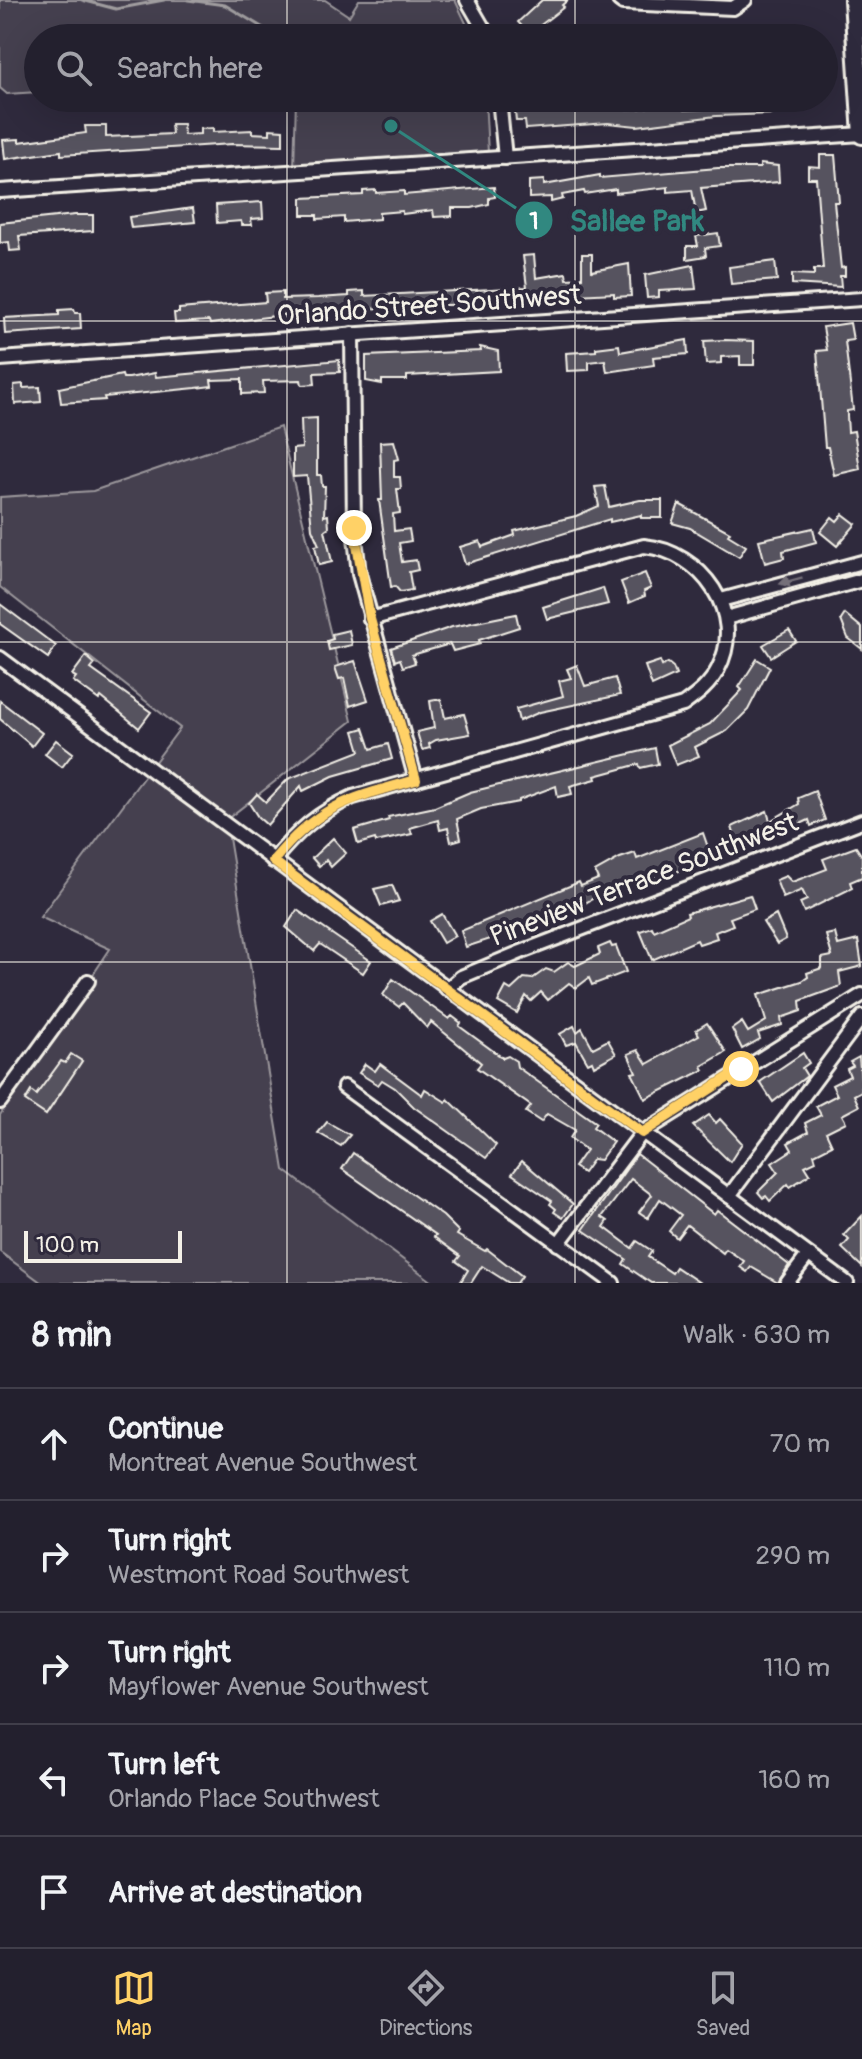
<!DOCTYPE html>
<html lang="en">
<head>
<meta charset="utf-8">
<style>
  :root { --surface:#23202e; --page:#2b2836; --text:#f1f3f6; --muted:#a3a3aa; --line:#403e4a; --accent:#ffd166 }
  body { margin:0; font-family:Pangolin,sans-serif; background:var(--page); color:var(--text) }
  .scale { position:absolute; left:24px; bottom:20px; width:158px; box-sizing:border-box; padding-left:8px; border:4px solid #f4f1e8; border-top:0; font-size:22px; line-height:28px; white-space:nowrap; color:#f4f1e8; -webkit-text-stroke:6px #2f2a3d; paint-order:stroke }
  .stop { position:absolute; width:24px; height:24px; margin:-18px; border:6px solid #ffd166; border-radius:50%; background:#fff }
  .stop.end { background:#ffd166; border-color:#fff; box-shadow:0 2px 8px #0008 }
  .list { margin:0; padding:0; list-style:none }
  h2 { display:flex; justify-content:space-between; align-items:center; height:104px; margin:0; padding:0 32px; font-size:34px }
  h2 small { font-size:26px; font-weight:400; color:var(--muted) }
  .list li { display:grid; grid-template-columns:52px 1fr auto; gap:24px; align-items:center; box-sizing:border-box; height:112px; padding:0 32px; border-top:2px solid var(--line) }
  .list b { display:block; font-size:30px; white-space:nowrap }
  .list p { margin:0; font-size:26px; white-space:nowrap; color:var(--muted) }
  .list em { font-size:26px; font-style:normal; color:var(--muted) }
  .icon { flex:none; width:44px; height:44px; fill:none; stroke:currentColor; stroke-width:2; stroke-linecap:round; stroke-linejoin:round }
  .map { position:relative; flex:none; width:862px; height:1283px; overflow:hidden }
  .search { position:absolute; background:var(--surface); box-shadow:0 8px 32px #0002; left:24px; right:24px; top:24px; height:88px; display:flex; align-items:center; gap:20px; box-sizing:border-box; padding:0 28px; border-radius:44px; color:var(--muted); font-size:30px }
  .sheet { height:664px; background:var(--surface) }
  nav { display:flex; justify-content:space-around; align-items:center; box-sizing:border-box; height:112px; border-top:2px solid var(--line); background:var(--surface); font-size:22px; color:var(--muted) }
  nav a { display:grid; justify-items:center; gap:4px }
  nav .on { color:var(--accent) }
  .map>svg:first-child { display:block }
  .green { fill:#454050; stroke:#9c989c; stroke-width:2 }
  .lines { fill:none; stroke-linecap:round; stroke-linejoin:round }
  .stream { stroke:#a19ea0; stroke-width:3 }
  .building { fill:#56525f; stroke:#f4f1e8; stroke-width:2 }
  .street-casing { stroke:#f4f1e8; stroke-width:18 }
  .secondary-casing { stroke:#f4f1e8; stroke-width:22 }
  .street { stroke:#2f2a3d; stroke-width:12 }
  .secondary { stroke:#2f2a3d; stroke-width:16 }
  .oneway { fill:#747079 }
  .route { stroke:#ffd166; stroke-width:10 }
  .grid { fill:none; stroke:#f4f1e8; stroke-width:2; stroke-opacity:0.55 }
  .labels { text-anchor:middle; dominant-baseline:central; stroke-width:8; stroke-linejoin:round; paint-order:stroke }
  .street-label { font-size:28px; fill:#f4f1e8; stroke:#2f2a3d }
  .leader { fill:none; stroke:#318880; stroke-width:3 }
  .callout-dot { fill:#318880; stroke:#2f2a3d; stroke-width:3 }
  .mark-label { font-size:24px; text-anchor:middle; font-weight:bold; fill:#fff }
  .callout-label { font-size:30px; text-anchor:middle; font-weight:bold; fill:#318880; stroke:#2f2a3d; stroke-width:8; stroke-linejoin:round; paint-order:stroke }
</style>
</head>
<body>
<div class="map">
<svg width="862" height="1283" viewBox="0 0 862 1283">
  <rect width="100%" height="100%" fill="#2f2a3d"/>
  <filter id="ink" filterUnits="userSpaceOnUse"><feTurbulence type="fractalNoise" baseFrequency=".0125" numOctaves="2"/><feDisplacementMap in="SourceGraphic" scale="16" xChannelSelector="R" yChannelSelector="G"/><feConvolveMatrix kernelMatrix="1 2 1 2 8 2 1 2 1" color-interpolation-filters="sRGB"/></filter>
  <g filter="url(#ink)">
    <g class="green">
      <polygon points="0,0 325,0 349,16 359,0 455,0 473,38 38,38 38,92 7,94 0,88"/>
      <polygon points="296,98 485,98 488,153 294,169"/>
      <polygon points="280,427 352,721 226,820 284,1170 434,1283 42,1283 0,1252 0,1115 110,949 40,917 180,728 0,587 0,497 93,491"/>
    </g>
    <g class="lines">
      <g class="stream">
        <polyline points="82,0 116,9 164,0"/>
        <polyline points="188,0 225,5 280,38"/>
      </g>
    </g>
    <g class="building">
      <polygon points="542,0 568,0 562,5 564,7 529,34 518,22"/>
      <polygon points="741,98 741,106 773,100 774,114 716,116 637,126 608,123 526,129 525,121 516,121 515,111 636,109 667,104 684,105 684,110 704,109 703,99"/>
      <polygon points="171,124 183,124 184,135 200,134 200,129 213,128 213,132 252,130 252,133 270,134 270,129 283,130 283,145 232,144 61,155 61,151 5,159 3,140 19,139 19,142 86,133 85,126 106,126 106,137 172,134"/>
      <polygon points="820,155 835,155 839,202 834,202 841,268 845,267 845,276 840,276 841,287 792,284 792,274 814,275 814,269 823,269 816,178 808,178 808,166 820,167"/>
      <polygon points="760,164 778,166 779,182 701,188 706,211 696,213 692,190 668,192 668,187 616,193 616,189 585,194 584,191 562,195 563,199 551,202 551,197 529,198 529,181 544,180 544,185 600,175 600,178 718,168 760,168"/>
      <polygon points="494,187 495,197 489,198 489,204 472,208 452,208 452,216 434,217 433,210 402,214 402,211 379,213 379,219 344,222 344,217 317,219 317,215 302,215 302,198 363,195 363,191 376,190 376,193 404,191 404,195"/>
      <polygon points="262,202 263,218 251,219 252,225 242,225 241,221 217,223 216,205"/>
      <polygon points="193,208 195,222 131,228 129,217"/>
      <polygon points="75,215 93,215 93,231 19,236 21,250 10,251 9,242 0,243 0,223"/>
      <polygon points="718,233 720,246 705,248 706,256 687,259 687,246 698,246 696,236"/>
      <polygon points="582,254 592,254 592,271 629,264 631,296 614,297 614,293 500,299 500,303 420,306 420,311 383,311 383,308 339,310 339,316 327,316 327,311 310,312 310,317 291,317 291,314 210,324 209,321 175,323 174,313 179,313 179,309 266,302 265,293 283,292 283,299 318,298 349,296 349,292 364,291 364,296 527,287 523,256 534,255 536,278 566,273 567,279 582,278"/>
      <polygon points="775,261 777,280 731,284 729,267"/>
      <polygon points="693,265 696,289 659,291 659,297 647,298 645,275"/>
      <polygon points="74,309 75,313 80,313 81,329 5,334 4,318 59,315 59,310"/>
      <polygon points="850,323 853,340 845,341 853,410 847,411 847,416 848,432 854,431 860,469 834,475 828,447 825,447 817,351 827,350 823,327"/>
      <polygon points="687,340 688,354 653,357 654,365 607,372 605,360 589,362 589,370 567,371 566,353 596,351 596,348 619,345 620,352"/>
      <polygon points="724,340 754,341 754,365 740,365 740,356 721,357 721,363 706,364 704,341"/>
      <polygon points="480,347 498,351 499,371 407,376 407,380 382,380 382,384 366,381 366,356 481,351"/>
      <polygon points="339,360 340,372 314,373 315,384 302,385 301,380 263,381 264,393 242,394 242,379 211,380 212,386 196,388 104,397 105,400 61,403 59,388 122,375 123,378 129,378 155,373 156,377"/>
      <polygon points="23,384 23,388 40,387 41,402 15,404 14,385"/>
      <polygon points="317,418 317,475 321,475 322,486 325,486 324,516 328,515 329,527 325,530 332,562 319,565 315,546 319,545 312,529 307,476 293,477 293,449 302,448 301,419"/>
      <polygon points="394,441 399,459 394,460 394,477 400,477 401,489 397,489 400,513 393,514 394,531 409,529 411,541 399,543 402,562 416,560 418,570 409,572 412,590 400,592 395,586 391,587 379,500 382,500 380,442"/>
      <polygon points="605,486 609,507 640,500 662,500 662,518 641,518 641,515 610,522 610,519 465,564 460,547 480,541 482,547 515,535 514,531 576,516 599,506 595,487"/>
      <polygon points="679,504 730,532 728,535 746,546 739,557 690,528 672,523"/>
      <polygon points="843,514 856,524 837,546 820,532 832,517 837,521"/>
      <polygon points="813,528 816,542 783,551 784,558 765,563 759,540"/>
      <polygon points="645,573 651,588 644,591 645,596 629,603 621,582"/>
      <polygon points="603,588 608,604 547,619 543,607"/>
      <polygon points="0,604 56,646 48,658 0,624"/>
      <polygon points="516,614 519,627 479,640 480,644 453,651 450,644 412,655 415,663 403,667 400,659 395,661 391,648 452,627"/>
      <polygon points="845,614 862,628 862,649 848,638 841,620"/>
      <polygon points="349,630 352,645 329,650 327,641 333,639 332,634"/>
      <polygon points="789,630 796,641 771,657 763,645"/>
      <polygon points="86,656 95,664 91,669 151,712 139,728 101,697 99,700 73,681 76,677 72,675"/>
      <polygon points="757,659 770,667 748,710 727,731 695,747 699,756 676,765 668,745 710,724 742,690 739,687"/>
      <polygon points="355,661 368,700 350,706 344,678 339,679 335,667"/>
      <polygon points="660,661 662,666 668,663 673,667 676,675 652,686 645,666"/>
      <polygon points="577,665 585,686 615,678 620,695 540,712 519,721 516,709 563,696 559,681 571,678 567,669"/>
      <polygon points="441,699 445,718 464,714 470,734 436,740 429,744 430,748 422,750 417,732 434,728 430,701"/>
      <polygon points="0,701 42,733 32,746 0,719"/>
      <polygon points="364,728 371,749 388,744 392,759 333,776 303,791 301,786 267,825 258,817 249,803 257,794 266,802 288,779 360,751 354,731"/>
      <polygon points="56,740 73,753 62,767 45,754"/>
      <polygon points="655,748 658,764 640,768 639,764 595,776 596,779 570,786 572,794 558,797 556,786 519,800 519,802 481,809 457,819 461,839 451,842 448,828 440,830 438,820 410,828 412,834 376,842 375,839 358,844 354,830 389,820 388,817 435,807 470,792"/>
      <polygon points="815,791 825,820 811,826 809,820 740,852 732,827 767,811 770,821 799,804 798,798"/>
      <polygon points="703,833 711,856 707,857 709,862 601,894 566,914 562,910 540,923 466,947 461,931 579,882 581,886 598,879 595,872 620,858 635,853 637,859"/>
      <polygon points="333,838 346,853 331,867 326,860 319,866 312,858"/>
      <polygon points="856,847 862,856 862,877 850,882 852,888 804,912 800,903 807,900 802,890 783,898 776,880 786,876 792,882 827,869 823,859"/>
      <polygon points="392,885 399,901 381,906 374,889"/>
      <polygon points="750,895 755,909 730,918 733,925 715,932 717,938 699,944 697,940 652,960 640,931 652,927 654,931 688,916 687,913"/>
      <polygon points="297,910 371,961 363,973 320,944 314,951 286,927"/>
      <polygon points="442,914 455,936 443,943 430,921"/>
      <polygon points="776,915 786,939 777,944 763,922"/>
      <polygon points="835,933 838,945 858,940 862,966 839,972 841,986 800,1001 801,1011 781,1018 782,1025 758,1033 760,1039 742,1049 732,1029 742,1022 748,1032 766,1021 758,995 802,981 808,977 807,973 822,968 822,958 832,956 826,935"/>
      <polygon points="610,943 612,947 616,946 626,972 592,985 589,978 576,988 569,983 548,1000 541,992 531,1001 526,996 517,1013 498,1002 506,987 511,990 524,978 532,979 546,969 554,972 568,962 575,966 600,954 598,948"/>
      <polygon points="393,979 449,1019 452,1016 461,1023 459,1026 503,1058 508,1056 516,1061 517,1067 596,1123 593,1127 613,1142 600,1160 593,1159 583,1173 574,1167 586,1150 570,1138 575,1130 547,1114 541,1122 526,1112 531,1106 477,1068 481,1063 457,1043 431,1022 427,1028 403,1003 399,1007 383,995"/>
      <polygon points="707,1023 726,1052 702,1066 704,1070 645,1099 632,1073 636,1072 628,1054 638,1050 647,1064 699,1035 696,1030"/>
      <polygon points="574,1026 577,1032 582,1028 593,1048 608,1040 616,1054 594,1066 592,1061 588,1063 576,1042 566,1045 560,1034"/>
      <polygon points="803,1053 809,1063 802,1068 807,1076 773,1102 760,1082"/>
      <polygon points="71,1054 82,1061 46,1115 25,1101 31,1091 36,1095 61,1061 65,1063"/>
      <polygon points="859,1057 862,1091 854,1095 859,1106 842,1115 846,1122 826,1132 832,1145 814,1154 816,1161 805,1166 810,1174 790,1187 788,1184 770,1201 766,1196 763,1198 758,1192 778,1172 772,1163 792,1150 788,1143 808,1132 805,1123 821,1115 816,1106 837,1095 832,1085 850,1076 847,1069 853,1066 850,1062"/>
      <polygon points="365,1064 375,1071 380,1064 422,1095 425,1089 446,1102 448,1099 496,1145 486,1158 414,1107 395,1088 382,1080 378,1085 359,1073"/>
      <polygon points="709,1115 716,1123 720,1119 742,1143 730,1162 693,1126"/>
      <polygon points="327,1122 350,1135 341,1146 318,1133"/>
      <polygon points="353,1153 443,1216 459,1232 457,1235 485,1251 487,1249 522,1276 517,1283 509,1283 482,1266 471,1283 460,1283 468,1270 456,1261 460,1256 434,1237 436,1235 342,1169"/>
      <polygon points="637,1154 714,1214 717,1210 789,1265 778,1283 751,1267 747,1272 740,1267 744,1261 726,1249 723,1253 687,1225 677,1238 669,1231 681,1215 660,1199 648,1218 639,1212 652,1195 631,1179 602,1217 608,1221 604,1227 632,1248 637,1241 652,1251 648,1257 672,1273 676,1267 700,1283 651,1283 623,1264 626,1259 583,1230"/>
      <polygon points="522,1161 573,1204 563,1218 554,1212 556,1209 550,1204 552,1201 512,1174"/>
      <polygon points="862,1216 862,1267 842,1248 849,1240 844,1235"/>
    </g>
    <g class="lines">
      <g class="street-casing">
        <g id="street">
          <polyline points="467,0 489,38"/>
          <polyline points="619,0 623,3 733,8 745,0"/>
          <polyline points="499,98 505,158"/>
          <polyline points="0,191 862,134"/>
          <polyline points="352,334 354,528 359,574 416,780"/>
          <polyline points="0,359 862,299"/>
          <polyline points="721,600 862,562"/>
          <polyline points="726,618 862,580"/>
          <polyline points="0,658 847,1283"/>
          <path d="M273 861C296 832 319 812 353 797L683 705C697 695 710 685 718 669 747 614 701 551 644 546L370 619"/>
          <polyline points="447,989 461,977 521,952 862,821"/>
          <polyline points="344,1087 613,1283"/>
          <polyline points="0,1102 88,981"/>
          <polyline points="729,1196 862,1017"/>
          <polyline points="558,1244 642,1133 862,995"/>
          <polyline points="787,1283 808,1255"/>
        </g>
      </g>
      <g class="secondary-casing">
        <polyline id="secondary" points="853,0 862,135"/>
      </g>
      <use href="#street" class="street"/>
      <use href="#secondary" class="secondary"/>
    </g>
    <defs><path id="oneway-solid" d="M-6-.8H1V-3.2L6.5 0L1 3.2V.8H-6Z" transform="scale(2)"/></defs>
    <use class="oneway" href="#oneway-solid" transform="translate(791 581) rotate(165)"/>
  </g>
  <g class="lines" filter="url(#ink)">
    <path class="route" d="M354 528 370 619 416 780C348 799 319 805 273 861L642 1133 741 1069"/>
  </g>
  <path class="grid" d="M287 0V38M575 0V38M287 98V1283M575 98V1283M0 321H862M0 642H862M0 962H862"/>
  <g class="labels">
    <g class="street-label">
      <text transform="translate(429 306) rotate(-4)">Orlando Street Southwest</text>
      <text transform="translate(644 880) rotate(-21)">Pineview Terrace Southwest</text>
    </g>
  </g>
  <path class="leader" d="M391 126L534 220"/>
  <g class="callout-dot">
    <circle cx="391" cy="126" r="8"/>
    <circle cx="534" cy="220" r="20"/>
  </g>
  <g class="mark-label">
    <text x="534" y="229">1</text>
  </g>
  <g class="callout-label">
    <text x="637" y="231">Sallee Park</text>
  </g>
</svg>
<div class="scale">100 m</div>
<div class="stop" style="left:741px;top:1069px"></div>
<div class="stop end" style="left:354px;top:528px"></div>
<div class="search"><svg class="icon" aria-label="search" viewBox="0 0 24 24"><circle cx="10" cy="10" r="6"/><path d="M15 15l6 6"/></svg>Search here</div>
</div>
<section class="sheet">
<h2>8 min<small>Walk · 630 m</small></h2>
<ul class="list">
<li><svg class="icon" aria-label="ahead" viewBox="0 0 24 24"><path d="M12 20V5M6 11l6-6 6 6"/></svg><div><b>Continue</b><p>Montreat Avenue Southwest</p></div><em>70 m</em></li>
<li><svg class="icon" aria-label="right" viewBox="0 0 24 24"><path d="M7 20v-9h11M14 6l5 5-5 5"/></svg><div><b>Turn right</b><p>Westmont Road Southwest</p></div><em>290 m</em></li>
<li><svg class="icon" aria-label="right" viewBox="0 0 24 24"><path d="M7 20v-9h11M14 6l5 5-5 5"/></svg><div><b>Turn right</b><p>Mayflower Avenue Southwest</p></div><em>110 m</em></li>
<li><svg class="icon" aria-label="left" viewBox="0 0 24 24"><path d="M17 20v-9H6M10 6l-5 5 5 5"/></svg><div><b>Turn left</b><p>Orlando Place Southwest</p></div><em>160 m</em></li>
<li><svg class="icon" aria-label="arrive" viewBox="0 0 24 24"><path d="M6 21V4h12l-3 4 3 4H6"/></svg><div><b>Arrive at destination</b></div></li>
</ul>
</section>
<nav>
<a class="on"><svg class="icon" aria-label="map" viewBox="0 0 24 24"><path d="M3 6l6-2 6 2 6-2v14l-6 2-6-2-6 2zM9 4v14M15 6v14"/></svg>Map</a>
<a><svg class="icon" aria-label="directions" viewBox="0 0 24 24"><path d="M12 3l9 9-9 9-9-9zM9 14v-3h6M13 9l2 2-2 2"/></svg>Directions</a>
<a><svg class="icon" aria-label="saved" viewBox="0 0 24 24"><path d="M7 4h10v16l-5-4-5 4z"/></svg>Saved</a>
</nav>
</body>
</html>
